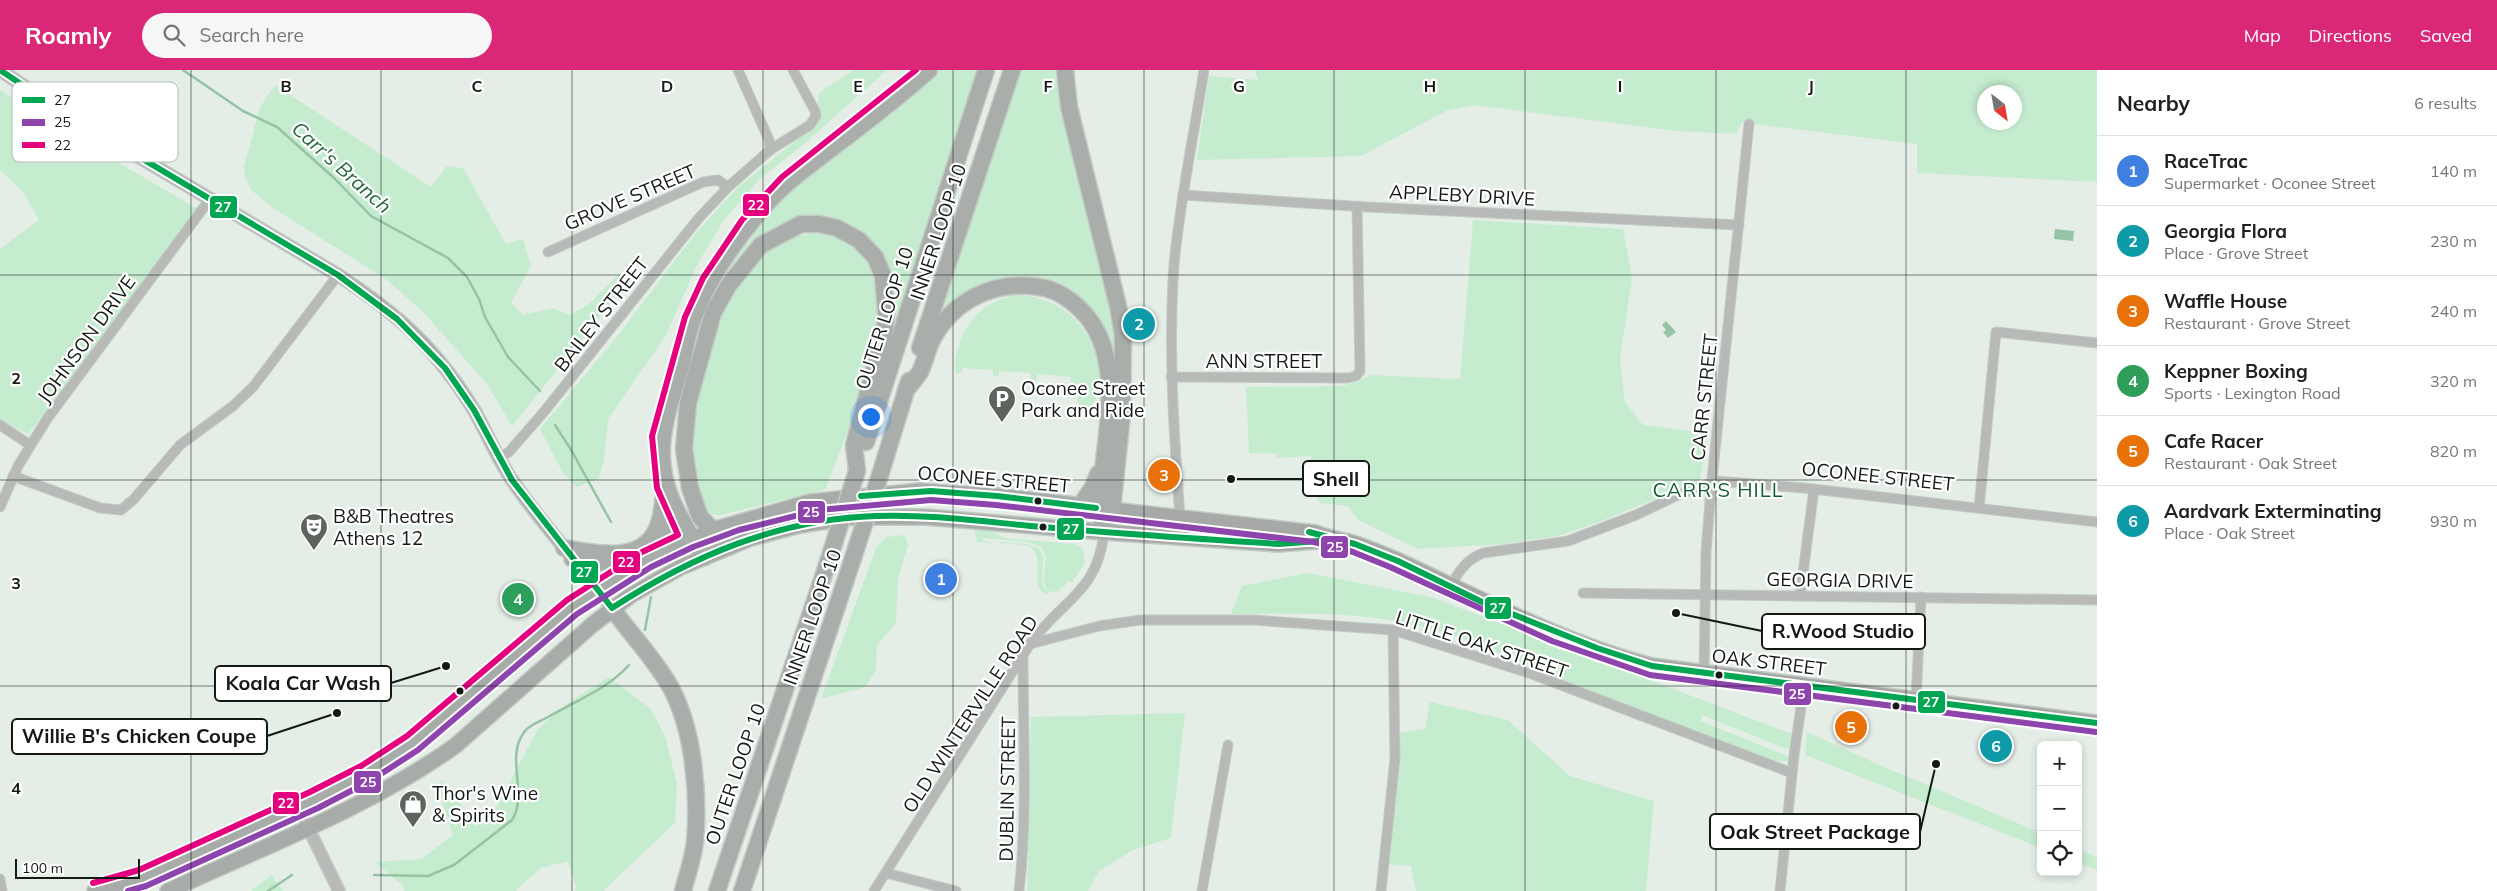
<!DOCTYPE html>
<html lang="en">
<head>
<meta charset="utf-8">
<style>
  :root { --surface:#fff; --page:#f6f6f6; --text:#202124; --muted:#757577; --line:#e0e0e0; --accent:#db2777 }
  body { margin:0; font-family:Mulish,sans-serif; background:var(--page); color:var(--text) }
  .controls { position:absolute; right:15px; bottom:15px; display:grid; overflow:hidden; border-radius:8px; box-shadow:0 2px 8px #0003 }
  .controls button { width:45px; height:45px; display:grid; place-items:center; padding:0; border:0; border-bottom:1px solid var(--line); background:var(--surface); color:var(--text); font:25px sans-serif }
  .compass { position:absolute; left:1977px; top:15px; width:45px; height:45px; border-radius:50%; background:var(--surface); box-shadow:0 2px 8px #0003; rotate:149deg }
  .scale { position:absolute; left:15px; bottom:12px; width:125px; box-sizing:border-box; padding-left:5px; border:2px solid #141915; border-top:0; font-size:14px; line-height:18px; white-space:nowrap; color:#141915; -webkit-text-stroke:4px #fff; paint-order:stroke }
  .you { position:absolute; left:870px; top:346px; width:18px; height:18px; margin:-12px; border:4px solid #fff; border-radius:50%; background:#1a73e8; box-shadow:0 0 0 8px #1a73e833 }
  .badge { display:grid; place-items:center; width:32px; height:32px; border-radius:50%; background:var(--accent); color:#fff; font-size:16px; font-weight:700 }
  .pin { position:absolute; translate:-50% -50%; border:2px solid #fff; box-shadow:0 1px 5px #0006 }
  .list { margin:0; padding:0; list-style:none }
  h2 { display:flex; justify-content:space-between; align-items:center; height:65px; margin:0; padding:0 20px; font-size:21px }
  h2 small { font-size:16px; font-weight:400; color:var(--muted) }
  .list li { display:grid; grid-template-columns:32px 1fr auto; gap:15px; align-items:center; box-sizing:border-box; height:70px; padding:0 20px; border-top:1px solid var(--line) }
  .list b { display:block; font-size:19px; white-space:nowrap }
  .list p { margin:0; font-size:16px; white-space:nowrap; color:var(--muted) }
  .list em { font-size:16px; font-style:normal; color:var(--muted) }
  .icon { flex:none; width:28px; height:28px; fill:none; stroke:currentColor; stroke-width:2; stroke-linecap:round; stroke-linejoin:round }
  .map { position:relative; flex:none; width:2097px; height:821px; overflow:hidden }
  header { display:flex; align-items:center; gap:30px; box-sizing:border-box; height:70px; padding:0 25px; background:var(--accent); color:#fff }
  header strong { font-size:24px }
  nav { display:flex; gap:28px; margin-inline-start:auto; font-size:18px }
  .search { width:350px; height:45px; background:var(--page); display:flex; align-items:center; gap:12px; box-sizing:border-box; padding:0 18px; border-radius:28px; color:var(--muted); font-size:19px }
  main { display:flex }
  aside { flex:1; background:var(--surface) }
  .map>svg:first-child { display:block }
  .green { fill:#c6ecd0; fill-rule:evenodd }
  .water { fill:#96c3a3 }
  .lines { fill:none; stroke-linecap:round; stroke-linejoin:round }
  .stream { stroke:#96c3a3; stroke-width:2.5 }
  .minor-casing { stroke:#c4cbc6; stroke-width:11 }
  .tertiary-casing { stroke:#c4cbc6; stroke-width:14 }
  .secondary-casing { stroke:#c4cbc6; stroke-width:15 }
  .primary-casing { stroke:#c4cbc6; stroke-width:18 }
  .trunk-casing { stroke:#c4cbc6; stroke-width:18 }
  .motorway-casing { stroke:#c4cbc6; stroke-width:19 }
  .minor { stroke:#b7bab7; stroke-width:9 }
  .tertiary { stroke:#b7bab7; stroke-width:11 }
  .secondary { stroke:#adb1ae; stroke-width:12 }
  .primary { stroke:#a6a9a6; stroke-width:15 }
  .trunk { stroke:#a8aca8; stroke-width:15 }
  .motorway { stroke:#a9aeab; stroke-width:16 }
  .motorway-bridge-casing { stroke:#c4cbc6; stroke-width:19; stroke-linecap:butt }
  .motorway-bridge { stroke:#a9aeab; stroke-width:16 }
  .bus-1-casing { stroke:#fff; stroke-width:10 }
  .bus-2-casing { stroke:#fff; stroke-width:10 }
  .bus-3-casing { stroke:#fff; stroke-width:10 }
  .bus-1 { stroke:#00a651; stroke-width:6 }
  .bus-2 { stroke:#8e44ad; stroke-width:6 }
  .bus-3 { stroke:#e5007d; stroke-width:6 }
  .grid { fill:none; stroke:#141915; stroke-width:1; stroke-opacity:0.55 }
  .bus-dot { fill:#141915; stroke:#fff; stroke-width:2 }
  .labels { text-anchor:middle; dominant-baseline:central; stroke-width:4.5; stroke-linejoin:round; paint-order:stroke }
  .street-label { font-size:19px; fill:#141915; stroke:#fff }
  .poi-label { font-size:19px; fill:#141915; stroke:#fff; text-anchor:start }
  .water-label { font-size:20px; font-style:italic; fill:#23653b; stroke:#fff }
  .neighbourhood-label { font-size:20px; letter-spacing:1px; fill:#135d32; stroke:#fff }
  .key { fill:#fff; stroke:#b8bab9; stroke-width:1 }
  .key-label { font-size:14px; fill:#141915 }
  .grid-label { font-size:16px; text-anchor:middle; font-weight:bold; fill:#141915; stroke:#fff; stroke-width:4.5; stroke-linejoin:round; paint-order:stroke }
  .leader { fill:none; stroke:#141915; stroke-width:2 }
  .callout-dot { fill:#141915; stroke:#fff; stroke-width:2 }
  .callout { fill:#fff; stroke:#141915; stroke-width:2 }
  .callout-label { font-size:20px; text-anchor:middle; font-weight:bold; fill:#141915 }
  .line-badge { stroke:#fff; stroke-width:2 }
  .badge-label { font-size:14px; text-anchor:middle; font-weight:bold; fill:#fff }
</style>
</head>
<body>
<header>
<strong>Roamly</strong>
<div class="search"><svg class="icon" aria-label="search" viewBox="0 0 24 24"><circle cx="10" cy="10" r="6"/><path d="M15 15l6 6"/></svg>Search here</div>
<nav><a>Map</a><a>Directions</a><a>Saved</a></nav>
</header>
<main>
<div class="map">
<svg width="2097" height="821" viewBox="0 0 2097 821">
  <rect width="100%" height="100%" fill="#e4eee7"/>
  <g class="green">
    <polygon points="853,0 887,0 805,73 760,109 724,150 698,193 665,267 608,349 604,391 598,409 577,417 563,403 540,359 619,264 695,164 739,116 816,55 819,23"/>
    <polygon points="936,0 979,0 889,275 878,182 799,150 731,204 725,200 785,122"/>
    <polygon points="1018,0 1059,0 1106,195 1119,292 1113,293 1104,262 1039,213 945,244 942,243 948,215"/>
    <path d="M1255 0H2097V112L1917 103V74L1754 54 1742 52 1737 64 1676 61 1473 35 1446 41 1361 86 1197 90 1209 6 1258 10ZM1984 22H2014V52H1984Z"/>
    <polygon points="275,15 431,117 447,96 463,98 506,174 523,169 531,196 511,232 523,245 553,238 570,245 590,233 619,204 630,209 512,356 487,314 423,242 387,210 273,138 251,120 245,107 244,97 260,37"/>
    <polygon points="0,20 32,42 196,138 196,142 95,279 28,364 0,350 0,179 39,150 23,122 0,100"/>
    <polygon points="1473,150 1623,159 1632,207 1620,290 1625,332 1643,355 1707,363 1700,410 1602,451 1558,466 1502,474 1418,479 1358,450 1348,436 1320,433 1313,419 1311,386 1277,388 1277,384 1249,383 1246,317 1341,316 1357,312 1371,305 1460,309"/>
    <path d="M825 161C844 170 859 176 870 194 900 241 844 369 826 419L721 445 704 444 694 404 691 374 697 318 722 238 751 196 784 169Z"/>
    <path d="M1021 225C1114 235 1113 351 1079 335L1077 330 1078 315 1071 313V307L1038 304 1036 310 1031 309 1030 303 1000 301 998 307 993 306V300L963 298 961 303H956C954 294 956 284 959 276 967 247 990 227 1021 225Z"/>
    <path d="M977 460 991 461 1004 468 1075 474 1083 479 1085 493 1072 513 1069 511 1058 521 1048 522C1037 503 1053 493 1041 477L1028 472 985 468 981 470 994 473 978 472 974 462Z"/>
    <polygon points="905,465 908,475 898,508 896,553 877,575 876,600 865,617 821,629 876,478 886,467"/>
    <path d="M1001 472 1027 474 1040 479C1049 495 1034 510 1049 524 1026 522 1047 486 1030 477 1022 473 1007 474 998 473Z"/>
    <path d="M1308 503 1431 527 1792 664 1791 677 1787 679 1702 645 1701 651 1790 687 1787 691C1769 694 1728 673 1709 666 1673 653 1638 640 1603 626 1550 605 1499 581 1445 563 1376 540 1303 544 1231 544L1242 516Z"/>
    <path d="M609 607 651 639 665 666 677 714 675 753 603 821H575L576 817 568 791 541 798 515 821H404L403 816 375 792 421 789 453 765 437 715 441 710C457 721 462 741 476 756L496 738 538 659 569 632Z"/>
    <polygon points="1430,632 1508,650 1570,706 1654,731 1646,821 1416,821 1411,796 1388,794 1400,663 1425,659"/>
    <polygon points="1185,643 1171,768 1133,780 1099,801 1088,821 1027,821 1031,647"/>
    <polygon points="1807,662 1884,697 2041,763 2041,778 1805,685"/>
    <polygon points="2078,779 2097,787 2097,800 2078,793"/>
    <polygon points="271,805 283,821 251,821"/>
  </g>
  <g class="water">
    <polygon points="2055,159 2074,161 2073,171 2054,169"/>
    <polygon points="1666,251 1676,262 1668,268 1663,262 1666,260 1662,255"/>
  </g>
  <g class="lines">
    <g class="stream">
      <polyline points="183,0 243,41 277,57 334,108 371,146 448,188 467,207 479,229 485,247 508,287 540,321"/>
      <polyline points="555,355 570,378 611,452"/>
      <polyline points="645,560 651,527"/>
      <path d="M374 805 428 806 454 795 512 750C529 723 504 687 525 661 529 655 541 651 548 647 574 632 609 618 629 595"/>
      <polyline points="268,821 292,805"/>
    </g>
    <g class="minor-casing">
      <g id="minor">
        <polyline points="738,0 769,70 770,80"/>
        <polyline points="1183,125 1367,137 1739,155"/>
        <polyline points="548,182 703,112 718,110 728,117"/>
        <polyline points="1171,307 1348,308 1356,306 1360,301 1357,136"/>
        <polyline points="0,355 30,375"/>
        <polyline points="498,388 509,382 543,343 698,149 728,117 770,80 810,55 816,46 815,41 793,0"/>
        <polyline points="13,406 100,438 121,440 134,429 180,375 233,336 253,317 338,205"/>
        <polyline points="0,437 18,396 47,349 210,129"/>
        <polyline points="1979,438 1996,262 2097,273"/>
        <path d="M1180 448C1174 364 1168 280 1174 195 1180 129 1194 65 1204 0"/>
        <path d="M1450 517C1459 501 1466 490 1483 483L1568 471 1636 445 1676 426 1716 411 1804 418 2097 452"/>
        <polyline points="1583,523 2097,530"/>
        <polyline points="1800,526 1814,419"/>
        <polyline points="1030,574 1099,556 1140,550 1253,550 1393,560 1532,604 1792,703"/>
        <polyline points="1704,604 1706,482 1711,419 1749,54"/>
        <polyline points="1916,630 1921,527"/>
        <polyline points="886,803 956,821"/>
        <polyline points="0,809 2,821"/>
        <path d="M874 821 1030 574C1061 530 1098 523 1104 462"/>
        <path d="M1019 821C1028 743 1023 665 1023 587"/>
        <polyline points="1202,821 1228,675"/>
        <polyline points="1381,821 1395,688 1393,560"/>
        <polyline points="1780,821 1794,685 1804,616"/>
      </g>
    </g>
    <g class="tertiary-casing">
      <polyline id="tertiary" points="298,737 339,821"/>
    </g>
    <g class="secondary-casing">
      <path id="secondary" d="M0 0 55 37 338 205C398 244 436 278 474 340 487 363 497 388 512 410 542 455 580 494 612 538"/>
    </g>
    <g class="primary-casing">
      <g id="primary">
        <path d="M1112 440 1316 463C1329 469 1343 470 1356 474 1370 479 1385 485 1399 491 1479 528 1566 574 1652 596L2097 653"/>
        <polyline points="1104,462 1279,474 1328,470"/>
      </g>
    </g>
    <g class="trunk-casing">
      <g id="trunk">
        <polyline points="572,489 600,493 640,490"/>
        <polyline points="95,821 142,808 314,730 365,704 412,673 572,537 647,489 713,460 810,432 920,421 997,426 1111,439"/>
        <path d="M168 821C265 776 368 738 455 676L592 555 631 525 681 497 751 468 800 455 853 447H926L1104 462"/>
      </g>
    </g>
    <g class="motorway-casing">
      <g id="motorway">
        <polyline points="1065,0 1069,37 1118,236 1123,265 1122,344 1112,440 1104,462"/>
        <polyline points="920,278 1012,0"/>
        <path d="M906 320C911 314 916 308 920 302 925 292 927 280 932 270 953 230 994 210 1039 217 1055 219 1070 229 1081 240 1124 282 1107 356 1102 410 1102 419 1099 430 1100 440 1100 447 1103 455 1104 462"/>
        <polyline points="866,372 986,0"/>
        <polyline points="881,402 909,311"/>
        <polyline points="1080,436 1093,417 1098,404"/>
        <polyline points="713,460 700,447 690,418 684,379 688,333 713,243 728,216 761,175 801,154 819,154 837,158 859,170 875,187 883,205 886,243 885,259 854,375 857,401"/>
        <path d="M564 478C596 484 647 495 659 453 663 442 663 429 665 418"/>
        <polyline points="659,483 670,461 672,434"/>
        <path d="M705 487C693 473 688 461 679 445 649 391 664 352 681 297 685 281 687 264 693 249 708 207 739 165 768 132 787 111 810 95 832 78 865 53 898 28 929 0"/>
        <path d="M612 538C631 565 655 589 671 618 694 661 699 725 695 772 693 789 687 805 683 821"/>
        <polyline points="717,821 828,492"/>
        <polyline points="742,821 853,488"/>
      </g>
    </g>
    <use href="#minor" class="minor"/>
    <use href="#tertiary" class="tertiary"/>
    <use href="#secondary" class="secondary"/>
    <use href="#primary" class="primary"/>
    <use href="#trunk" class="trunk"/>
    <use href="#motorway" class="motorway"/>
    <g class="motorway-bridge-casing">
      <g id="motorway-bridge">
        <polyline points="853,488 881,402"/>
        <polyline points="828,492 857,401"/>
      </g>
    </g>
    <use href="#motorway-bridge" class="motorway-bridge"/>
    <g class="bus-1-casing">
      <g id="bus-1">
        <path d="M0 0 55 37 338 205 397 249 445 298 474 340 512 410 612 538C692 486 779 449 876 446 931 444 986 452 1042 457 1121 464 1200 469 1279 474L1332 470"/>
        <polyline points="861,426 931,421 997,426 1096,438"/>
        <polyline points="1309,462 1355,474 1398,491 1482,532 1597,578 1652,596 2097,653"/>
      </g>
    </g>
    <g class="bus-2-casing">
      <polyline id="bus-2" points="128,821 146,816 318,738 370,711 418,680 577,544 651,497 693,477 739,460 819,440 931,430 996,435 1314,472 1353,482 1390,497 1552,571 1650,605 2096,662"/>
    </g>
    <g class="bus-3-casing">
      <polyline id="bus-3" points="93,813 139,800 310,722 361,696 407,666 567,530 642,482 678,465 657,418 652,366 685,247 703,208 742,150 782,107 916,0"/>
    </g>
    <use href="#bus-1" class="bus-1"/>
    <use href="#bus-2" class="bus-2"/>
    <use href="#bus-3" class="bus-3"/>
  </g>
  <path class="grid" d="M191 0V821M381 0V821M572 0V821M763 0V821M953 0V821M1144 0V821M1334 0V821M1525 0V821M1716 0V821M1906 0V821M0 205H2097M0 410H2097M0 616H2097"/>
  <defs>
    <g id="parking-pin" transform="scale(1.4375)"><path d="M0 17L-7.5 6A9.5 9.5 0 1 1 7.5 6Z" fill="#5d645e" stroke="#fff"/><path d="M-3.5-5.5H1a3.5 3.5 0 0 1 0 7H-1V5.5H-3.5ZM-1-3.4V-.6H.8a1.4 1.4 0 0 0 0-2.8Z" fill="#fff"/></g>
    <g id="theatre-pin" transform="scale(1.4375)"><path d="M0 17L-7.5 6A9.5 9.5 0 1 1 7.5 6Z" fill="#5d645e" stroke="#fff"/><path d="M-5-5.5Q0-4 5-5.5V0Q5 5 0 6Q-5 5-5 0ZM-3.3-2.5H-1v1.5H-3.3ZM1-2.5H3.3v1.5H1ZM-2.8 1Q0 5.5 2.8 1Z" fill="#fff"/></g>
    <g id="shop-pin" transform="scale(1.4375)"><path d="M0 17L-7.5 6A9.5 9.5 0 1 1 7.5 6Z" fill="#5d645e" stroke="#fff"/><path d="M-5-2.5h2.3a2.7 3.5 0 0 1 5.4 0H5L5.5 6h-11ZM-1.5-2.5h3a1.5 2.3 0 0 0-3 0Z" fill="#fff"/></g>
  </defs>
  <g fill-rule="evenodd">
    <use href="#parking-pin" x="1002" y="329"/>
    <use href="#theatre-pin" x="314" y="457"/>
    <use href="#shop-pin" x="413" y="734"/>
  </g>
  <g class="bus-dot">
    <circle cx="1038" cy="431" r="4.5"/>
    <circle cx="1043" cy="457" r="4.5"/>
    <circle cx="1719" cy="605" r="4.5"/>
    <circle cx="460" cy="621" r="4.5"/>
    <circle cx="1896" cy="636" r="4.5"/>
  </g>
  <g class="labels">
    <g class="street-label">
      <text transform="translate(1462 125) rotate(3)">APPLEBY DRIVE</text>
      <text transform="translate(630 127) rotate(-23)">GROVE STREET</text>
      <text transform="translate(938 162) rotate(-72)">INNER LOOP 10</text>
      <text transform="translate(601 244) rotate(-52)">BAILEY STREET</text>
      <text transform="translate(884 248) rotate(-72)">OUTER LOOP 10</text>
      <text transform="translate(86 269) rotate(-54)">JOHNSON DRIVE</text>
      <text x="1264" y="291">ANN STREET</text>
      <text transform="translate(1704 327) rotate(-84)">CARR STREET</text>
      <text transform="translate(1878 406) rotate(6)">OCONEE STREET</text>
      <text transform="translate(994 409) rotate(5)">OCONEE STREET</text>
      <text transform="translate(1840 510) rotate(1)">GEORGIA DRIVE</text>
      <text transform="translate(812 547) rotate(-71)">INNER LOOP 10</text>
      <text transform="translate(1482 574) rotate(18)">LITTLE OAK STREET</text>
      <text transform="translate(1769 592) rotate(7)">OAK STREET</text>
      <text transform="translate(970 644) rotate(-57)">OLD WINTERVILLE ROAD</text>
      <text transform="translate(735 704) rotate(-71)">OUTER LOOP 10</text>
      <text transform="translate(1007 719) rotate(-89)">DUBLIN STREET</text>
    </g>
    <g class="poi-label">
      <text x="1021" y="318">Oconee Street<tspan x="1021" dy="22">Park and Ride</tspan></text>
      <text x="333" y="446">B&amp;B Theatres<tspan x="333" dy="22">Athens 12</tspan></text>
      <text x="432" y="723">Thor's Wine<tspan x="432" dy="22">&amp; Spirits</tspan></text>
    </g>
    <g class="water-label">
      <text transform="translate(342 97) rotate(42)">Carr's Branch</text>
    </g>
    <g class="neighbourhood-label">
      <text x="1718" y="419">CARR'S HILL</text>
    </g>
  </g>
  <rect x="12" y="12" width="166" height="80" rx="8" class="key"/>
  <rect x="22" y="27" width="23" height="6" fill="#00a651"/>
  <rect x="22" y="49" width="23" height="7" fill="#8e44ad"/>
  <rect x="22" y="72" width="23" height="6" fill="#e5007d"/>
  <g class="key-label">
    <text x="54" y="35">27</text>
    <text x="54" y="57">25</text>
    <text x="54" y="80">22</text>
  </g>
  <g class="grid-label">
    <text x="286" y="22">B</text>
    <text x="477" y="22">C</text>
    <text x="667" y="22">D</text>
    <text x="858" y="22">E</text>
    <text x="1048" y="22">F</text>
    <text x="1239" y="22">G</text>
    <text x="1430" y="22">H</text>
    <text x="1620" y="22">I</text>
    <text x="1811" y="22">J</text>
    <text x="16" y="314">2</text>
    <text x="16" y="519">3</text>
    <text x="16" y="724">4</text>
  </g>
  <path class="leader" d="M1231 409L1303 409M1676 543L1762 561M446 596L391 613M337 643L267 666M1936 694L1920 762"/>
  <g class="callout-dot">
    <circle cx="1231" cy="409" r="5"/>
    <circle cx="1676" cy="543" r="5"/>
    <circle cx="446" cy="596" r="5"/>
    <circle cx="337" cy="643" r="5"/>
    <circle cx="1936" cy="694" r="5"/>
  </g>
  <g class="callout">
    <rect x="1303" y="391" width="66" height="35" rx="5"/>
    <rect x="1762" y="544" width="163" height="35" rx="5"/>
    <rect x="215" y="596" width="176" height="35" rx="5"/>
    <rect x="12" y="649" width="255" height="35" rx="5"/>
    <rect x="1710" y="744" width="210" height="35" rx="5"/>
  </g>
  <g class="callout-label">
    <text x="1336" y="416">Shell</text>
    <text x="1843" y="568">R.Wood Studio</text>
    <text x="303" y="620">Koala Car Wash</text>
    <text x="139" y="673">Willie B's Chicken Coupe</text>
    <text x="1815" y="769">Oak Street Package</text>
  </g>
  <g class="line-badge">
    <rect x="742" y="123" width="28" height="24" rx="5" fill="#e5007d"/>
    <rect x="209" y="125" width="29" height="24" rx="5" fill="#00a651"/>
    <rect x="797" y="430" width="29" height="24" rx="5" fill="#8e44ad"/>
    <rect x="1056" y="447" width="29" height="24" rx="5" fill="#00a651"/>
    <rect x="1320" y="465" width="29" height="24" rx="5" fill="#8e44ad"/>
    <rect x="612" y="480" width="29" height="24" rx="5" fill="#e5007d"/>
    <rect x="570" y="490" width="29" height="24" rx="5" fill="#00a651"/>
    <rect x="1484" y="526" width="28" height="24" rx="5" fill="#00a651"/>
    <rect x="1783" y="612" width="29" height="24" rx="5" fill="#8e44ad"/>
    <rect x="1917" y="620" width="29" height="24" rx="5" fill="#00a651"/>
    <rect x="353" y="700" width="29" height="24" rx="5" fill="#8e44ad"/>
    <rect x="272" y="721" width="28" height="24" rx="5" fill="#e5007d"/>
  </g>
  <g class="badge-label">
    <text x="756" y="140">22</text>
    <text x="223" y="142">27</text>
    <text x="811" y="447">25</text>
    <text x="1071" y="464">27</text>
    <text x="1335" y="482">25</text>
    <text x="626" y="497">22</text>
    <text x="584" y="507">27</text>
    <text x="1498" y="543">27</text>
    <text x="1797" y="629">25</text>
    <text x="1931" y="637">27</text>
    <text x="368" y="717">25</text>
    <text x="286" y="738">22</text>
  </g>
</svg>
<div class="controls">
<button>+</button>
<button>−</button>
<button><svg class="icon" aria-label="locate" viewBox="0 0 24 24"><circle cx="12" cy="12" r="6"/><path d="M12 2v4M12 18v4M2 12h4M18 12h4"/></svg></button>
</div>
<svg class="compass" viewBox="-18 -18 36 36"><path d="M0-13l5 13h-10z" fill="#e53935"/><path d="M0 13l5-13h-10z" fill="#757577"/></svg>
<div class="scale">100 m</div>
<div class="you"></div>
<div class="pin badge" style="left:941px;top:509px;background:#3f7fe0">1</div>
<div class="pin badge" style="left:1139px;top:254px;background:#0f9aa8">2</div>
<div class="pin badge" style="left:1164px;top:405px;background:#e8710a">3</div>
<div class="pin badge" style="left:518px;top:529px;background:#2e9e5b">4</div>
<div class="pin badge" style="left:1851px;top:657px;background:#e8710a">5</div>
<div class="pin badge" style="left:1996px;top:676px;background:#0f9aa8">6</div>
</div>
<aside>
<h2>Nearby<small>6 results</small></h2>
<ul class="list">
<li><span class="badge" style="background:#3f7fe0">1</span><div><b>RaceTrac</b><p>Supermarket · Oconee Street</p></div><em>140 m</em></li>
<li><span class="badge" style="background:#0f9aa8">2</span><div><b>Georgia Flora</b><p>Place · Grove Street</p></div><em>230 m</em></li>
<li><span class="badge" style="background:#e8710a">3</span><div><b>Waffle House</b><p>Restaurant · Grove Street</p></div><em>240 m</em></li>
<li><span class="badge" style="background:#2e9e5b">4</span><div><b>Keppner Boxing</b><p>Sports · Lexington Road</p></div><em>320 m</em></li>
<li><span class="badge" style="background:#e8710a">5</span><div><b>Cafe Racer</b><p>Restaurant · Oak Street</p></div><em>820 m</em></li>
<li><span class="badge" style="background:#0f9aa8">6</span><div><b>Aardvark Exterminating</b><p>Place · Oak Street</p></div><em>930 m</em></li>
</ul>
</aside>
</main>
</body>
</html>
